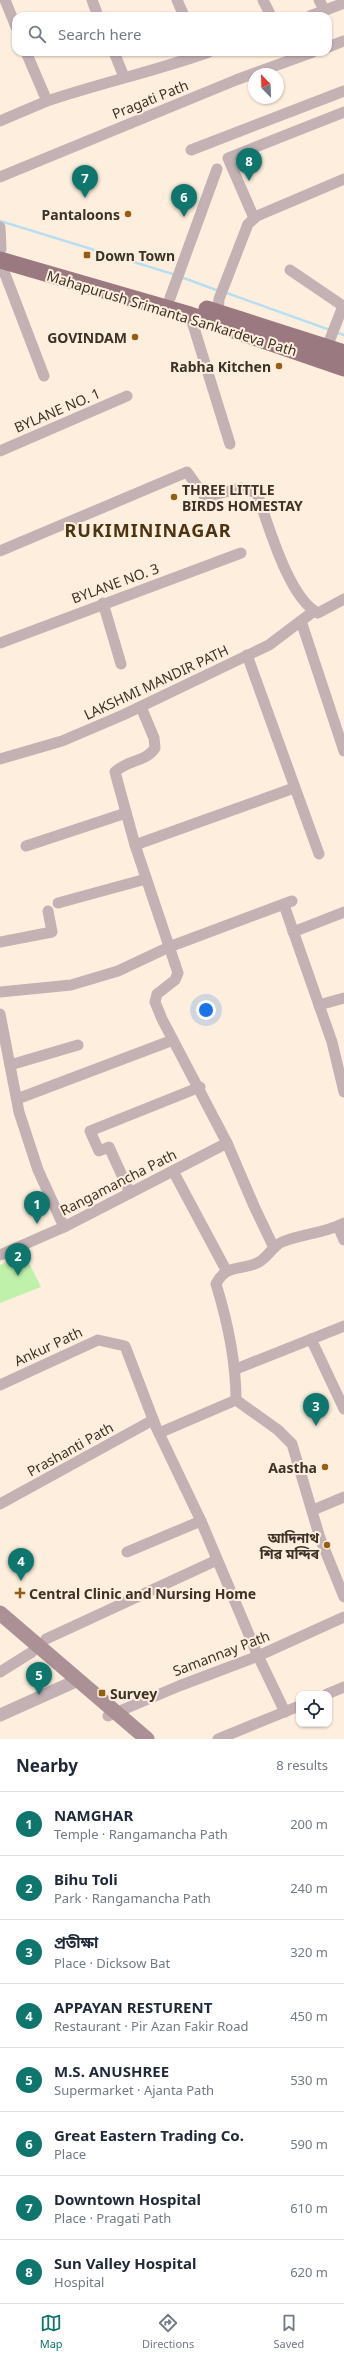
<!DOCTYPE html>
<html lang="en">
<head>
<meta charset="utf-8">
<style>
  :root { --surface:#fff; --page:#f2f2f3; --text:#1f2937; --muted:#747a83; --line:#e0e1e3; --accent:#0f766e }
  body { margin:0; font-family:"Noto Sans","Noto Sans Bengali",sans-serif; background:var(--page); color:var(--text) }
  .controls { position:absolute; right:12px; bottom:12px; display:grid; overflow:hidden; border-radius:8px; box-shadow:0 1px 3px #0004 }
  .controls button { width:36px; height:36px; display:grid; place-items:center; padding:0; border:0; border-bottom:1px solid var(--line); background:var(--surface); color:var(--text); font:20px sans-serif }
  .compass { position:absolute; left:248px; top:68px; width:36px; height:36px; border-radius:50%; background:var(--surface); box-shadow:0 1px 3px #0004; rotate:337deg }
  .you { position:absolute; left:206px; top:1010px; width:14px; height:14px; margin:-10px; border:3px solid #fff; border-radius:50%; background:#1a73e8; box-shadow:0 0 0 6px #1a73e833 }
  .badge { display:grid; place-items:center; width:26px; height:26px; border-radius:50%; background:var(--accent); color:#fff; font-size:13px; font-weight:700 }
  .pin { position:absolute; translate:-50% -33px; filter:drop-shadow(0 1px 2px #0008) }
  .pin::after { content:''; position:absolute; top:21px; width:14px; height:12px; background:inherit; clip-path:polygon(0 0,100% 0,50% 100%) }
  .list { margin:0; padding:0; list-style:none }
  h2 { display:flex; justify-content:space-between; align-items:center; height:52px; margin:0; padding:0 16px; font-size:17px }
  h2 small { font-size:13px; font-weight:400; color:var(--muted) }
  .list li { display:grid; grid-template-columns:26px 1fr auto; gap:12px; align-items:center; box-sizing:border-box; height:64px; padding:0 16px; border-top:1px solid var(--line) }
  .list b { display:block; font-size:15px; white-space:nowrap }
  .list p { margin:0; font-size:13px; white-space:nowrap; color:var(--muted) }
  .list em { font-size:13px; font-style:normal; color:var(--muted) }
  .icon { flex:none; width:22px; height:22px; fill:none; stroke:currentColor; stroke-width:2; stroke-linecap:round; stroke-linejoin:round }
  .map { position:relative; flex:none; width:344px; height:1739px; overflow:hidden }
  .search { position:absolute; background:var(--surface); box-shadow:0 1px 3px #0004; left:12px; right:12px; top:12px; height:44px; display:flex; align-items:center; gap:10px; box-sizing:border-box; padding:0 14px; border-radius:12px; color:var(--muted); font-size:15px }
  .sheet { height:564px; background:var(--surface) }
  nav { display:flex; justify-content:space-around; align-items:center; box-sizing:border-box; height:56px; border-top:1px solid var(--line); background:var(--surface); font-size:11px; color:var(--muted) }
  nav a { display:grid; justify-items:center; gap:2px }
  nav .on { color:var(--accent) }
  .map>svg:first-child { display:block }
  .green { fill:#c0f1aa }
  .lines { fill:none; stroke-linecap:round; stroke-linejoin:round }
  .stream { stroke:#b8def3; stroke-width:2.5 }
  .minor { stroke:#c3b1b4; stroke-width:11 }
  .tertiary { stroke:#c3b1b4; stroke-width:13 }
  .secondary { stroke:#ab9196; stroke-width:15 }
  .primary { stroke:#9a7a80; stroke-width:17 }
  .poi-dot { fill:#945f15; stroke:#feeedd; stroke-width:1.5 }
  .labels { text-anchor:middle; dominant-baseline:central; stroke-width:4; stroke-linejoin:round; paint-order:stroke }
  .street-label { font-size:14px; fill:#3d3228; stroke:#feeedd }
  .poi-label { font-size:14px; font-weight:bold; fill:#3d3228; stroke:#feeedd; text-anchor:end }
  .district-label { font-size:18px; font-weight:bold; letter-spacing:1px; fill:#4e3313; stroke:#feeedd }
</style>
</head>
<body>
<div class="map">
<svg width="344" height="1739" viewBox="0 0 344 1739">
  <rect width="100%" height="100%" fill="#feeedd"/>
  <polygon class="green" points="25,1255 41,1287 0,1303 0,1265"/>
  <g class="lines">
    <g class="stream">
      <polyline points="0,221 176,275"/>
      <polyline points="181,277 219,291"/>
      <polyline points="224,292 330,330"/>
      <polyline points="335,332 344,335"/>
    </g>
    <g class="minor">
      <polyline points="5,0 16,27"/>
      <polyline points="92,0 98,16"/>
      <polyline points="177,0 184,16"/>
      <polyline points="263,0 271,16"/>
      <polyline points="319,0 324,9"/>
      <polyline points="310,16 344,3"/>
      <polyline points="328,47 344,41"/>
      <polyline points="114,52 124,77"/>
      <path d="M47 101C100 83 156 71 209 52"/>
      <polyline points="0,121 47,101 26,52"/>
      <polyline points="191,150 344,91"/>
      <polyline points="0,177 236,80 313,52"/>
      <polyline points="254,218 228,158 344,112"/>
      <polyline points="0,227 1,249"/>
      <polyline points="0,261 44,376"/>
      <polyline points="290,270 343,306 327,347"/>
      <polyline points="170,298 217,169"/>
      <polyline points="218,313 219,299 248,224 257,216 344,179"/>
      <polyline points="190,315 230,444"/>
      <polyline points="0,451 127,396"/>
      <path d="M0 551 187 472 205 497 241 488 257 493C268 524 289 599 318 613L344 599"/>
      <polyline points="103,603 121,664"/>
      <polyline points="301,621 344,751"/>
      <polyline points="0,643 241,553"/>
      <polyline points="247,655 319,854"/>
      <path d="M141 707 154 738 155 748C146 762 127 760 115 772L135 845 178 973 175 980 157 994 155 1002 162 1019 227 1143 254 1206 274 1248"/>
      <polyline points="0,759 62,741 123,715 269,645 314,611"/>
      <polyline points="135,845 294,788"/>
      <polyline points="26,846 126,813"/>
      <polyline points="58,903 146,879"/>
      <polyline points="284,905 332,1042 344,1092"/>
      <polyline points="293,932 344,912"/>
      <polyline points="0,942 52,932 48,911"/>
      <polyline points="0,992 71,985 118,971 169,947 292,901"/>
      <polyline points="319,1005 344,998"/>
      <polyline points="0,1014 19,1112 38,1170 64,1227"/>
      <polyline points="10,1065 78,1045"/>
      <polyline points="17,1099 173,1040"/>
      <polyline points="173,1171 226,1270"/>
      <polyline points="130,1193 109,1147 99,1151 90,1131 200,1087"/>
      <polyline points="338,1226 344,1240"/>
      <polyline points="0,1255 64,1227 227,1143"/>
      <polyline points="311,1339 344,1409"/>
      <polyline points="236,1369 344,1326"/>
      <polyline points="0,1385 98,1340 125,1346 156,1427 201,1521 258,1656 285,1712"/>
      <path d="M236 1400C236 1360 228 1323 216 1284 226 1264 239 1271 257 1263 268 1258 272 1246 282 1242 302 1234 325 1233 344 1223"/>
      <polyline points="236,1400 278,1430 292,1444 320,1538 344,1597"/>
      <polyline points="159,1433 236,1400"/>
      <polyline points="0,1504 153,1420"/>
      <polyline points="313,1510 344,1497"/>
      <polyline points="127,1552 201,1521"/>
      <polyline points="46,1639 217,1560"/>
      <polyline points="0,1672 32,1652"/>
      <polyline points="327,1694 344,1687"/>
      <polyline points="108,1716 179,1686 258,1656 344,1617"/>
      <polyline points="218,1739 299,1706"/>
    </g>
    <polyline class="tertiary" points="0,1715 78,1680"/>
    <polyline class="secondary" points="0,1613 147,1739"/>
    <g class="primary">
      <polyline points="0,260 190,315 344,368"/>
      <polyline points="207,309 344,353"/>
    </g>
  </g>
  <g class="poi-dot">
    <circle cx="128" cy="214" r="4"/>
    <rect x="83" y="251" width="8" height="8" rx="2"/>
    <circle cx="135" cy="337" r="4"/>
    <circle cx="279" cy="366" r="4"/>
    <circle cx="174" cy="497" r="4"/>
    <circle cx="325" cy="1467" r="4"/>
    <circle cx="327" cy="1545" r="4"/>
    <path d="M18 1587h4v4h4v4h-4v4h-4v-4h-4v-4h4z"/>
    <rect x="98" y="1689" width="8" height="8" rx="2"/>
  </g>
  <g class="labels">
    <g class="street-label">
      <text transform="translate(150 99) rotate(-22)">Pragati Path</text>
      <text transform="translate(172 313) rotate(17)">Mahapurush Srimanta Sankardeva Path</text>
      <text transform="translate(57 410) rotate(-23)">BYLANE NO. 1</text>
      <text transform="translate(115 583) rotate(-20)">BYLANE NO. 3</text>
      <text transform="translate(156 682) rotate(-25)">LAKSHMI MANDIR PATH</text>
      <text transform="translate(118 1182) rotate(-27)">Rangamancha Path</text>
      <text transform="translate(48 1346) rotate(-25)">Ankur Path</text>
      <text transform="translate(70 1449) rotate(-29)">Prashanti Path</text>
      <text transform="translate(221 1653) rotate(-21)">Samannay Path</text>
    </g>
    <g class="poi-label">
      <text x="120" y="214">Pantaloons</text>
      <text x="95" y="255" text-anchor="start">Down Town</text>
      <text x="127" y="337">GOVINDAM</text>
      <text x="271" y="366">Rabha Kitchen</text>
      <text x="182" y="489" text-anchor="start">THREE LITTLE<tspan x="182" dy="16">BIRDS HOMESTAY</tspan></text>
      <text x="317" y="1467">Aastha</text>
      <text x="319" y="1537">আদিনাথ<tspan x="319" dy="16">শিৱ মন্দিৰ</tspan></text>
      <text x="29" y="1593" text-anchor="start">Central Clinic and Nursing Home</text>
      <text x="110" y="1693" text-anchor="start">Survey</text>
    </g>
    <g class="district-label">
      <text x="148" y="530">RUKIMININAGAR</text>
    </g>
  </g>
</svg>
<div class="controls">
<button><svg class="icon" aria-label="locate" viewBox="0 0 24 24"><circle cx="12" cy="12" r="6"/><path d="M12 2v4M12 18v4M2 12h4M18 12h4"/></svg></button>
</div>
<svg class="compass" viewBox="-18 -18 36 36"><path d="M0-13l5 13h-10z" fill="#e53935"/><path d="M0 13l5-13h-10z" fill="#747a83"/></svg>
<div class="you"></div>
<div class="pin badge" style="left:37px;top:1224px">1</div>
<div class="pin badge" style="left:18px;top:1276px">2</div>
<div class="pin badge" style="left:316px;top:1426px">3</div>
<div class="pin badge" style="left:21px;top:1581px">4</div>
<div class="pin badge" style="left:39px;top:1695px">5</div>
<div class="pin badge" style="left:184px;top:217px">6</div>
<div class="pin badge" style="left:85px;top:198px">7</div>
<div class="pin badge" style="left:249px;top:181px">8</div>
<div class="search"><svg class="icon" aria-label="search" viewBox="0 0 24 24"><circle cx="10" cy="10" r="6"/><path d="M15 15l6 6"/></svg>Search here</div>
</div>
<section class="sheet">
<h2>Nearby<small>8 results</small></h2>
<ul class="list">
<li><span class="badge">1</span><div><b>NAMGHAR</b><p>Temple · Rangamancha Path</p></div><em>200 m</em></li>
<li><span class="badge">2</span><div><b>Bihu Toli</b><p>Park · Rangamancha Path</p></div><em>240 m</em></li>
<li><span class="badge">3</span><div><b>প্রতীক্ষা</b><p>Place · Dicksow Bat</p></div><em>320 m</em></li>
<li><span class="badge">4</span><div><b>APPAYAN RESTURENT</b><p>Restaurant · Pir Azan Fakir Road</p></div><em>450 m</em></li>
<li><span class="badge">5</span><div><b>M.S. ANUSHREE</b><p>Supermarket · Ajanta Path</p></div><em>530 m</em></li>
<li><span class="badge">6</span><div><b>Great Eastern Trading Co.</b><p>Place</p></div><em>590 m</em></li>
<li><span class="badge">7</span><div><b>Downtown Hospital</b><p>Place · Pragati Path</p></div><em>610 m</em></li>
<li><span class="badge">8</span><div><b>Sun Valley Hospital</b><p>Hospital</p></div><em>620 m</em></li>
</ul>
</section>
<nav>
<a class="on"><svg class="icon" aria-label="map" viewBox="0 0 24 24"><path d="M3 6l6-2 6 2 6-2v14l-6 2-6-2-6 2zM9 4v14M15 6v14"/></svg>Map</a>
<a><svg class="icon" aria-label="directions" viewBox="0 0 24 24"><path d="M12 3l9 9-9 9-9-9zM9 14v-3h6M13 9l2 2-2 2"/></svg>Directions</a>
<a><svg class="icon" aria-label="saved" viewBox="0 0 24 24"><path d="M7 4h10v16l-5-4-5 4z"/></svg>Saved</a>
</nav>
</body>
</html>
